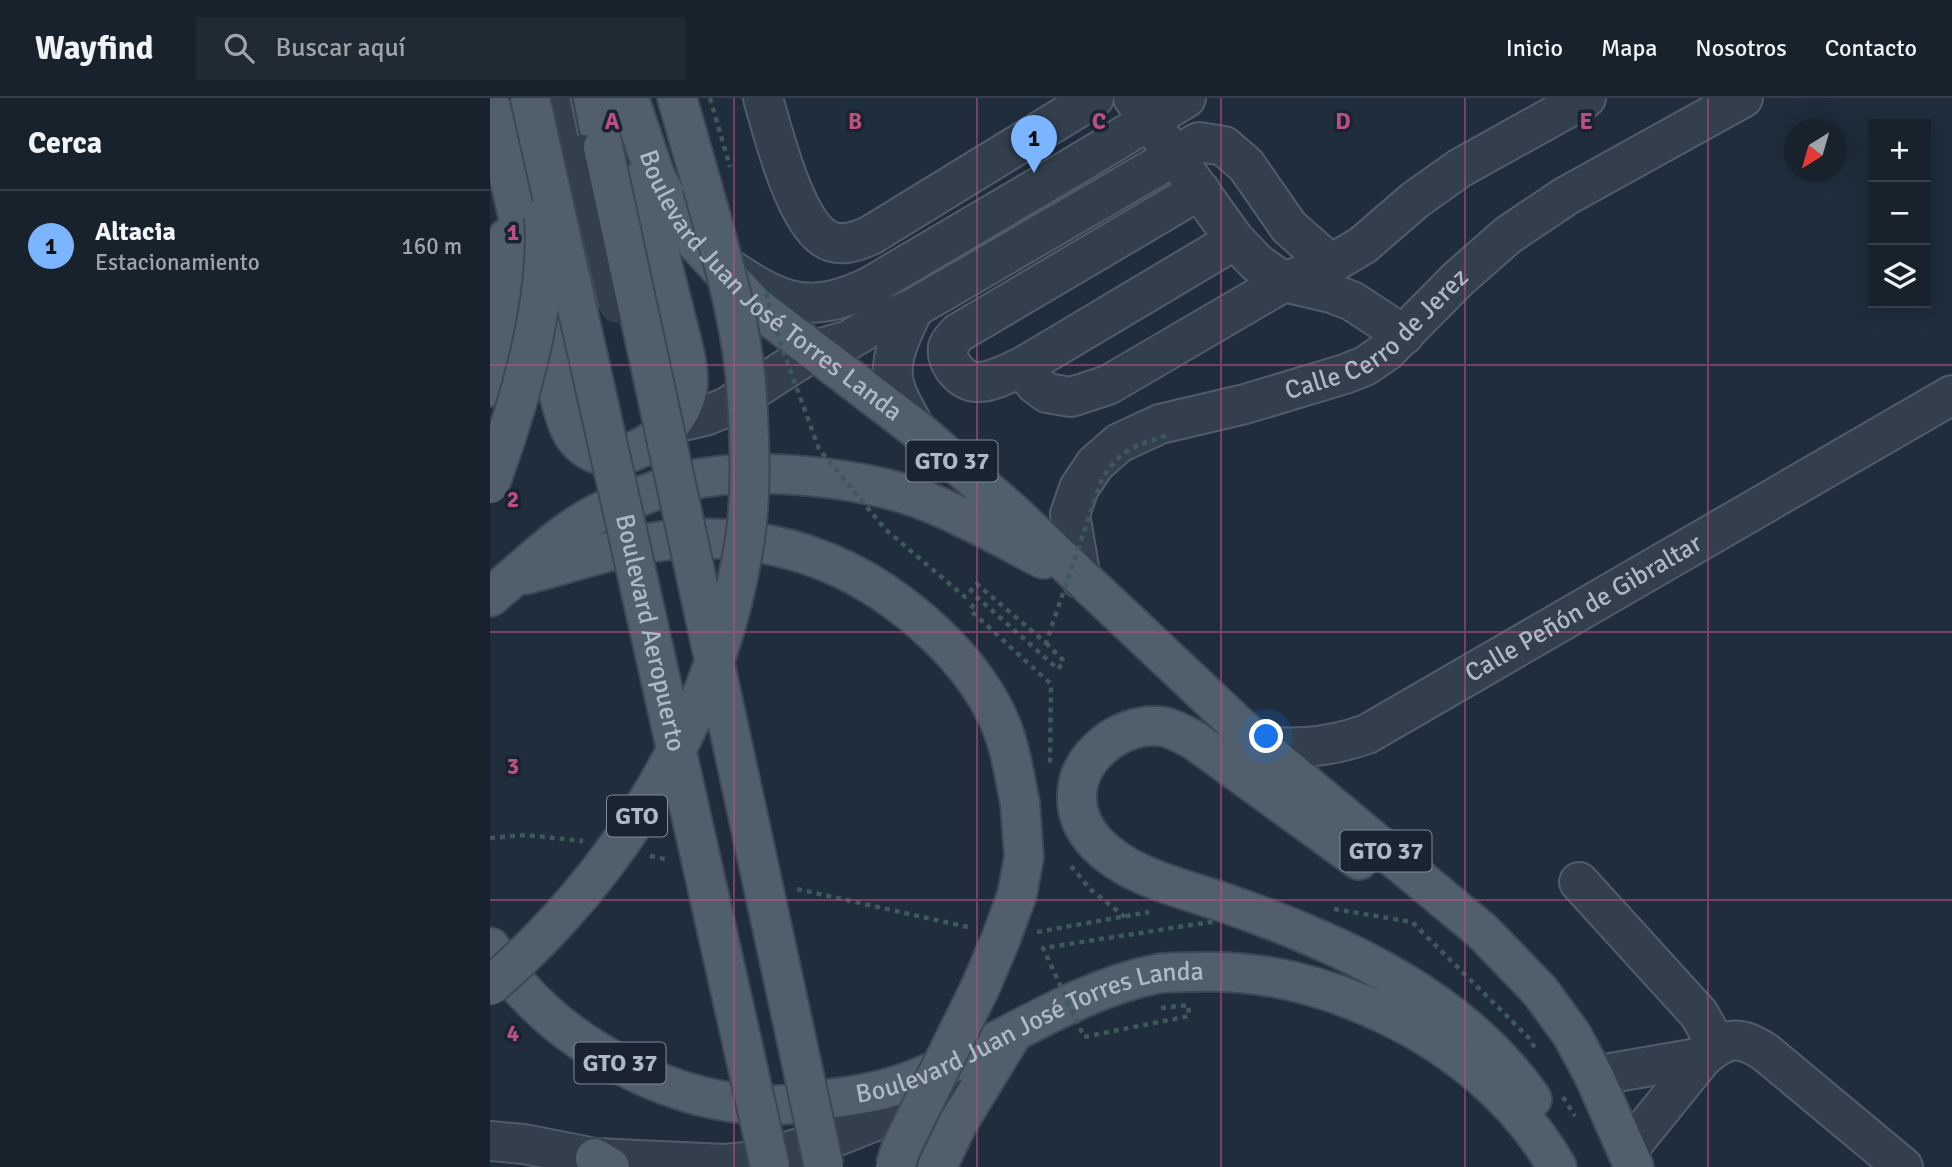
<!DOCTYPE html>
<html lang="es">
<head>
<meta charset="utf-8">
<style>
  :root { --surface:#17222d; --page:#202a35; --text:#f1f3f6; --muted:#9ea4aa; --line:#363f49; --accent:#7cb5ff }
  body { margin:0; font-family:Signika,sans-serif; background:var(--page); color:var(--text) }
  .controls { position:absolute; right:21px; top:21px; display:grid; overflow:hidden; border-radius:0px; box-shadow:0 4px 18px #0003 }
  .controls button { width:63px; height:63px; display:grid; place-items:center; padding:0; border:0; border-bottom:2px solid var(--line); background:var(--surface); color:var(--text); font:35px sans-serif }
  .compass { position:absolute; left:1294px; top:21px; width:63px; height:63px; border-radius:50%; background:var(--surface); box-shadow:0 4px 18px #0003; rotate:217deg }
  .you { position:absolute; left:777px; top:639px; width:24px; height:24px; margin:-18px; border:5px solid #fff; border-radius:50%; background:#1a73e8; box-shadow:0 0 0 10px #1a73e833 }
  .badge { display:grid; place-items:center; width:46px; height:46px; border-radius:50%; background:var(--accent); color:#111; font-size:23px; font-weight:700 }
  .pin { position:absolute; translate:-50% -58px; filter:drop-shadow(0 2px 4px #0008) }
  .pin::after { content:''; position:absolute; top:37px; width:24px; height:21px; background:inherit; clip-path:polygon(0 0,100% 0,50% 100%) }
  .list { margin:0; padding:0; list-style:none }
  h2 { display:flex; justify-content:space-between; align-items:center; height:91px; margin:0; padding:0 28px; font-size:30px }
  h2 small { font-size:23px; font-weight:400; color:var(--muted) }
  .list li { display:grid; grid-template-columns:46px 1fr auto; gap:21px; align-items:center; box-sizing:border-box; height:112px; padding:0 28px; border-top:2px solid var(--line) }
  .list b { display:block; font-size:26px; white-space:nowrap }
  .list p { margin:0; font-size:23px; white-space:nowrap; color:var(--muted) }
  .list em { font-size:23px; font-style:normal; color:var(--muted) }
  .icon { flex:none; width:38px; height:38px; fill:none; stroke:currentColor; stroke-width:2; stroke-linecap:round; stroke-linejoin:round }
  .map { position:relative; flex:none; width:1462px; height:1069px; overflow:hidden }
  header { display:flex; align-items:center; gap:42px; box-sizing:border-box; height:98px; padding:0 35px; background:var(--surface); border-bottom:2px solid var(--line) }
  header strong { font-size:33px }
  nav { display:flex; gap:38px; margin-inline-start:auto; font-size:24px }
  .search { width:490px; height:63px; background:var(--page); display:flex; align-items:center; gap:18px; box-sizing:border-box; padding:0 24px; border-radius:0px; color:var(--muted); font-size:26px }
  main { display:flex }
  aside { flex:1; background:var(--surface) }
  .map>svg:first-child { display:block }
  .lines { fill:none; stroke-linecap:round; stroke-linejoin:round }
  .minor-casing { stroke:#515c69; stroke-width:42 }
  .major-casing { stroke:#3d4855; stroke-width:42 }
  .path { stroke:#3f585a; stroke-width:4.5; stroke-dasharray:5 5; stroke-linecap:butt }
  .minor { stroke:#333f4c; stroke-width:38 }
  .major { stroke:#515e6c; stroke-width:38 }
  .minor-bridge-casing { stroke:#515c69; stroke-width:42; stroke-linecap:butt }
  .major-bridge-casing { stroke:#3d4855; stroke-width:42; stroke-linecap:butt }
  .path-bridge { stroke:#3f585a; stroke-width:4.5; stroke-dasharray:5 5; stroke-linecap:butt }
  .minor-bridge { stroke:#333f4c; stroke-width:38 }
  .major-bridge { stroke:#515e6c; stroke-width:38 }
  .grid { fill:none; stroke:#bb5081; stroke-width:2; stroke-opacity:0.55 }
  .labels { text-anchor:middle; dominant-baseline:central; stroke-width:7; stroke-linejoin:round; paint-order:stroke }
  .shield { fill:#192430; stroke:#818c9a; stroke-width:2 }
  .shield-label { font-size:24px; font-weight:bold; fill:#aeb9c8 }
  .street-label { font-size:26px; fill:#aeb9c8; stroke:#192430 }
  .grid-label { font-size:23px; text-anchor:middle; font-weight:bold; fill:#bb5081; stroke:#192430; stroke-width:7; stroke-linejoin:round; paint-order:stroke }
</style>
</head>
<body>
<header>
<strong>Wayfind</strong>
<div class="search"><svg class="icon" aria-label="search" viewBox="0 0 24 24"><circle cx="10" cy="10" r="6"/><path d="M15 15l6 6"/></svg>Buscar aquí</div>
<nav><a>Inicio</a><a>Mapa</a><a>Nosotros</a><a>Contacto</a></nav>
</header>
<main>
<aside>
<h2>Cerca<small></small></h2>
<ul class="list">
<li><span class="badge">1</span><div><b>Altacia</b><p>Estacionamiento</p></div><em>160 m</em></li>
</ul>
</aside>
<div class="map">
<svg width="1462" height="1069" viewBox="0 0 1462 1069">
  <rect width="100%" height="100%" fill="#1f2d3c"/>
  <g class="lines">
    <g class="minor-casing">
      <g id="minor">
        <polyline points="60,0 72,58"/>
        <path d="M273 0C283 35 304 120 334 140 349 150 366 144 381 137L604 0"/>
        <polyline points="643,0 745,142 767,165 794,184 841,195 862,203 914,237"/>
        <path d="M710 92 468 235C465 239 459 244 458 249 455 264 472 285 488 284 503 284 518 275 532 269L745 142"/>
        <path d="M234 167C288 203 316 219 379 189L596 61 696 0"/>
        <path d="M424 210C414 232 398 259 404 285 407 300 418 316 425 330"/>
        <polyline points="532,269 545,286 557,295 581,299 618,287 794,184 841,166 873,147 925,102 970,70 1096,0"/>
        <polyline points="184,325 215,318 237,309 325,252 359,242 389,224 424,210 709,44 734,48 756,67 799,129 841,166"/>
        <path id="s1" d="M591 481 580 416 589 390 605 366 629 345 670 326 755 306 855 276 875 268 897 253 968 181 1018 137 1076 98 1253 0"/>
        <path id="s2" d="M753 647C799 651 832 652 877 636L1462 297"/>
        <polyline points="1089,784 1209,916 1227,948"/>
        <polyline points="1104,978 1213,959"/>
        <polyline points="0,1043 34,1046 105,1060 235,1066 265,1063 340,1041 390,1021 421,1004 454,982"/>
        <path d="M1137 1053 1213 959C1238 939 1248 937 1275 954L1413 1069"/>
      </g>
    </g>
    <g class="major-casing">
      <g id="major">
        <polyline points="103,0 113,49"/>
        <path id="s3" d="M139 0 165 77 180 107 197 135 264 207 425 330 522 414 771 649 992 833 1050 893 1082 937 1104 978 1144 1069"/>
        <polyline points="187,0 212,87"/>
        <path d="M4 14 70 301C75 318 79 337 93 348 131 379 196 330 198 286 199 262 189 236 184 212 173 169 162 126 152 82"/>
        <path d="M0 289C16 242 21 188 18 139"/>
        <path d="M34 477C85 464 137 445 190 441 234 438 284 444 326 460 396 485 475 550 507 618 520 645 524 676 530 705"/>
        <path d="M0 499C36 470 72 431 115 412 137 403 178 387 201 382 265 368 376 379 438 404 478 420 515 441 553 461"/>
        <path d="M869 762 704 642C695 638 685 631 675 629 650 625 625 635 608 652 580 679 580 718 607 746 640 780 692 790 735 805 850 845 971 899 1042 1001"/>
        <path id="s4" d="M0 849C10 862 19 876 29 888 87 954 187 1006 276 1007 296 1008 317 1004 337 1001 364 998 394 993 420 983 504 952 578 894 666 876 677 874 690 874 702 874 772 871 834 887 897 917 966 950 1029 1002 1067 1069"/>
        <polyline points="105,1060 120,1069"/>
        <polyline points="447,1069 468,1025 523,935"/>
      </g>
    </g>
    <g class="path">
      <polyline points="556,545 574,563 568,571 488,500 480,512 561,586 560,666"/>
      <polyline points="0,740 36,737 93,743"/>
      <polyline points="160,758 179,762"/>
      <polyline points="581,768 601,792 635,819"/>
      <polyline points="307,791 482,830"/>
      <polyline points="844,811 922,824 1039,940 1046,952"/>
      <polyline points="547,834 659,814"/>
      <polyline points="1073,999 1085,1018"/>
    </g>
    <use href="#minor" class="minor"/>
    <use href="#major" class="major"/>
    <g class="minor-bridge-casing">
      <polyline id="minor-bridge" points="93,56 128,206"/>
    </g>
    <g class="major-bridge-casing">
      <g id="major-bridge">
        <path id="s5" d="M40 0 280 1069"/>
        <polyline points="113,49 334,1069"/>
        <path d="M0 386C29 306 60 204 54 119"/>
        <path d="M0 888C129 777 225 621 253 453 262 403 260 349 257 299 253 227 231 156 212 87"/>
        <polyline points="405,1069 411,1050 490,890 510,843 527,797 534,759 530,705"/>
      </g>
    </g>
    <g class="path-bridge">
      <polyline points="220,0 240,69"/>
      <path d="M276 195 290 244 329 351 395 431 475 499 487 486 556 545 612 381C632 349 646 348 681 336"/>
      <polyline points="671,910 698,907 699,918 594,939 553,850 727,823"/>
    </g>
    <use href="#minor-bridge" class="minor-bridge"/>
    <use href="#major-bridge" class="major-bridge"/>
  </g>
  <path class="grid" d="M244 0V1069M487 0V1069M731 0V1069M975 0V1069M1218 0V1069M0 267H1462M0 534H1462M0 802H1462"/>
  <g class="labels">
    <g class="shield">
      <rect x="416.5" y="342.5" width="91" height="41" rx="5"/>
      <rect x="117" y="697.5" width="60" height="41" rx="5"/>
      <rect x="850.5" y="732.5" width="91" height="41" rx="5"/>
      <rect x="84.5" y="944.5" width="91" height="41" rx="5"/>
    </g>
    <g class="shield-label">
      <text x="462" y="363">GTO 37</text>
      <text x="147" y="718">GTO</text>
      <text x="896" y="753">GTO 37</text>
      <text x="130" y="965">GTO 37</text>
    </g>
    <g class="street-label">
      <text stroke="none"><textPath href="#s3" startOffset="242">Boulevard Juan José Torres Landa</textPath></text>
      <text stroke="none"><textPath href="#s1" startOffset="439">Calle Cerro de Jerez</textPath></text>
      <text stroke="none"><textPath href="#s2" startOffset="376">Calle Peñón de Gibraltar</textPath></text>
      <text stroke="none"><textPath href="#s5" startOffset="548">Boulevard Aeropuerto</textPath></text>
      <text stroke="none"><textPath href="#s4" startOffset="607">Boulevard Juan José Torres Landa</textPath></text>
    </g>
  </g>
  <g class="grid-label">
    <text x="122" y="31">A</text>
    <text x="365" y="31">B</text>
    <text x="609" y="31">C</text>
    <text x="853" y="31">D</text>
    <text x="1096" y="31">E</text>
    <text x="23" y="142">1</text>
    <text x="23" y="409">2</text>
    <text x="23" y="676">3</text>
    <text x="23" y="943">4</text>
  </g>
</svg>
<div class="controls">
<button>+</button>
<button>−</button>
<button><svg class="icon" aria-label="layers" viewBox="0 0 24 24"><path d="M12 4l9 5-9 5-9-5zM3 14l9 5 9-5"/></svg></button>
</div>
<svg class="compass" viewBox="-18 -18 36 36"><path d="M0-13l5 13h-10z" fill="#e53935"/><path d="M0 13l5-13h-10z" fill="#9ea4aa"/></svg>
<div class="you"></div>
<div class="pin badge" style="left:544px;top:75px">1</div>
</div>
</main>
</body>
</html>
